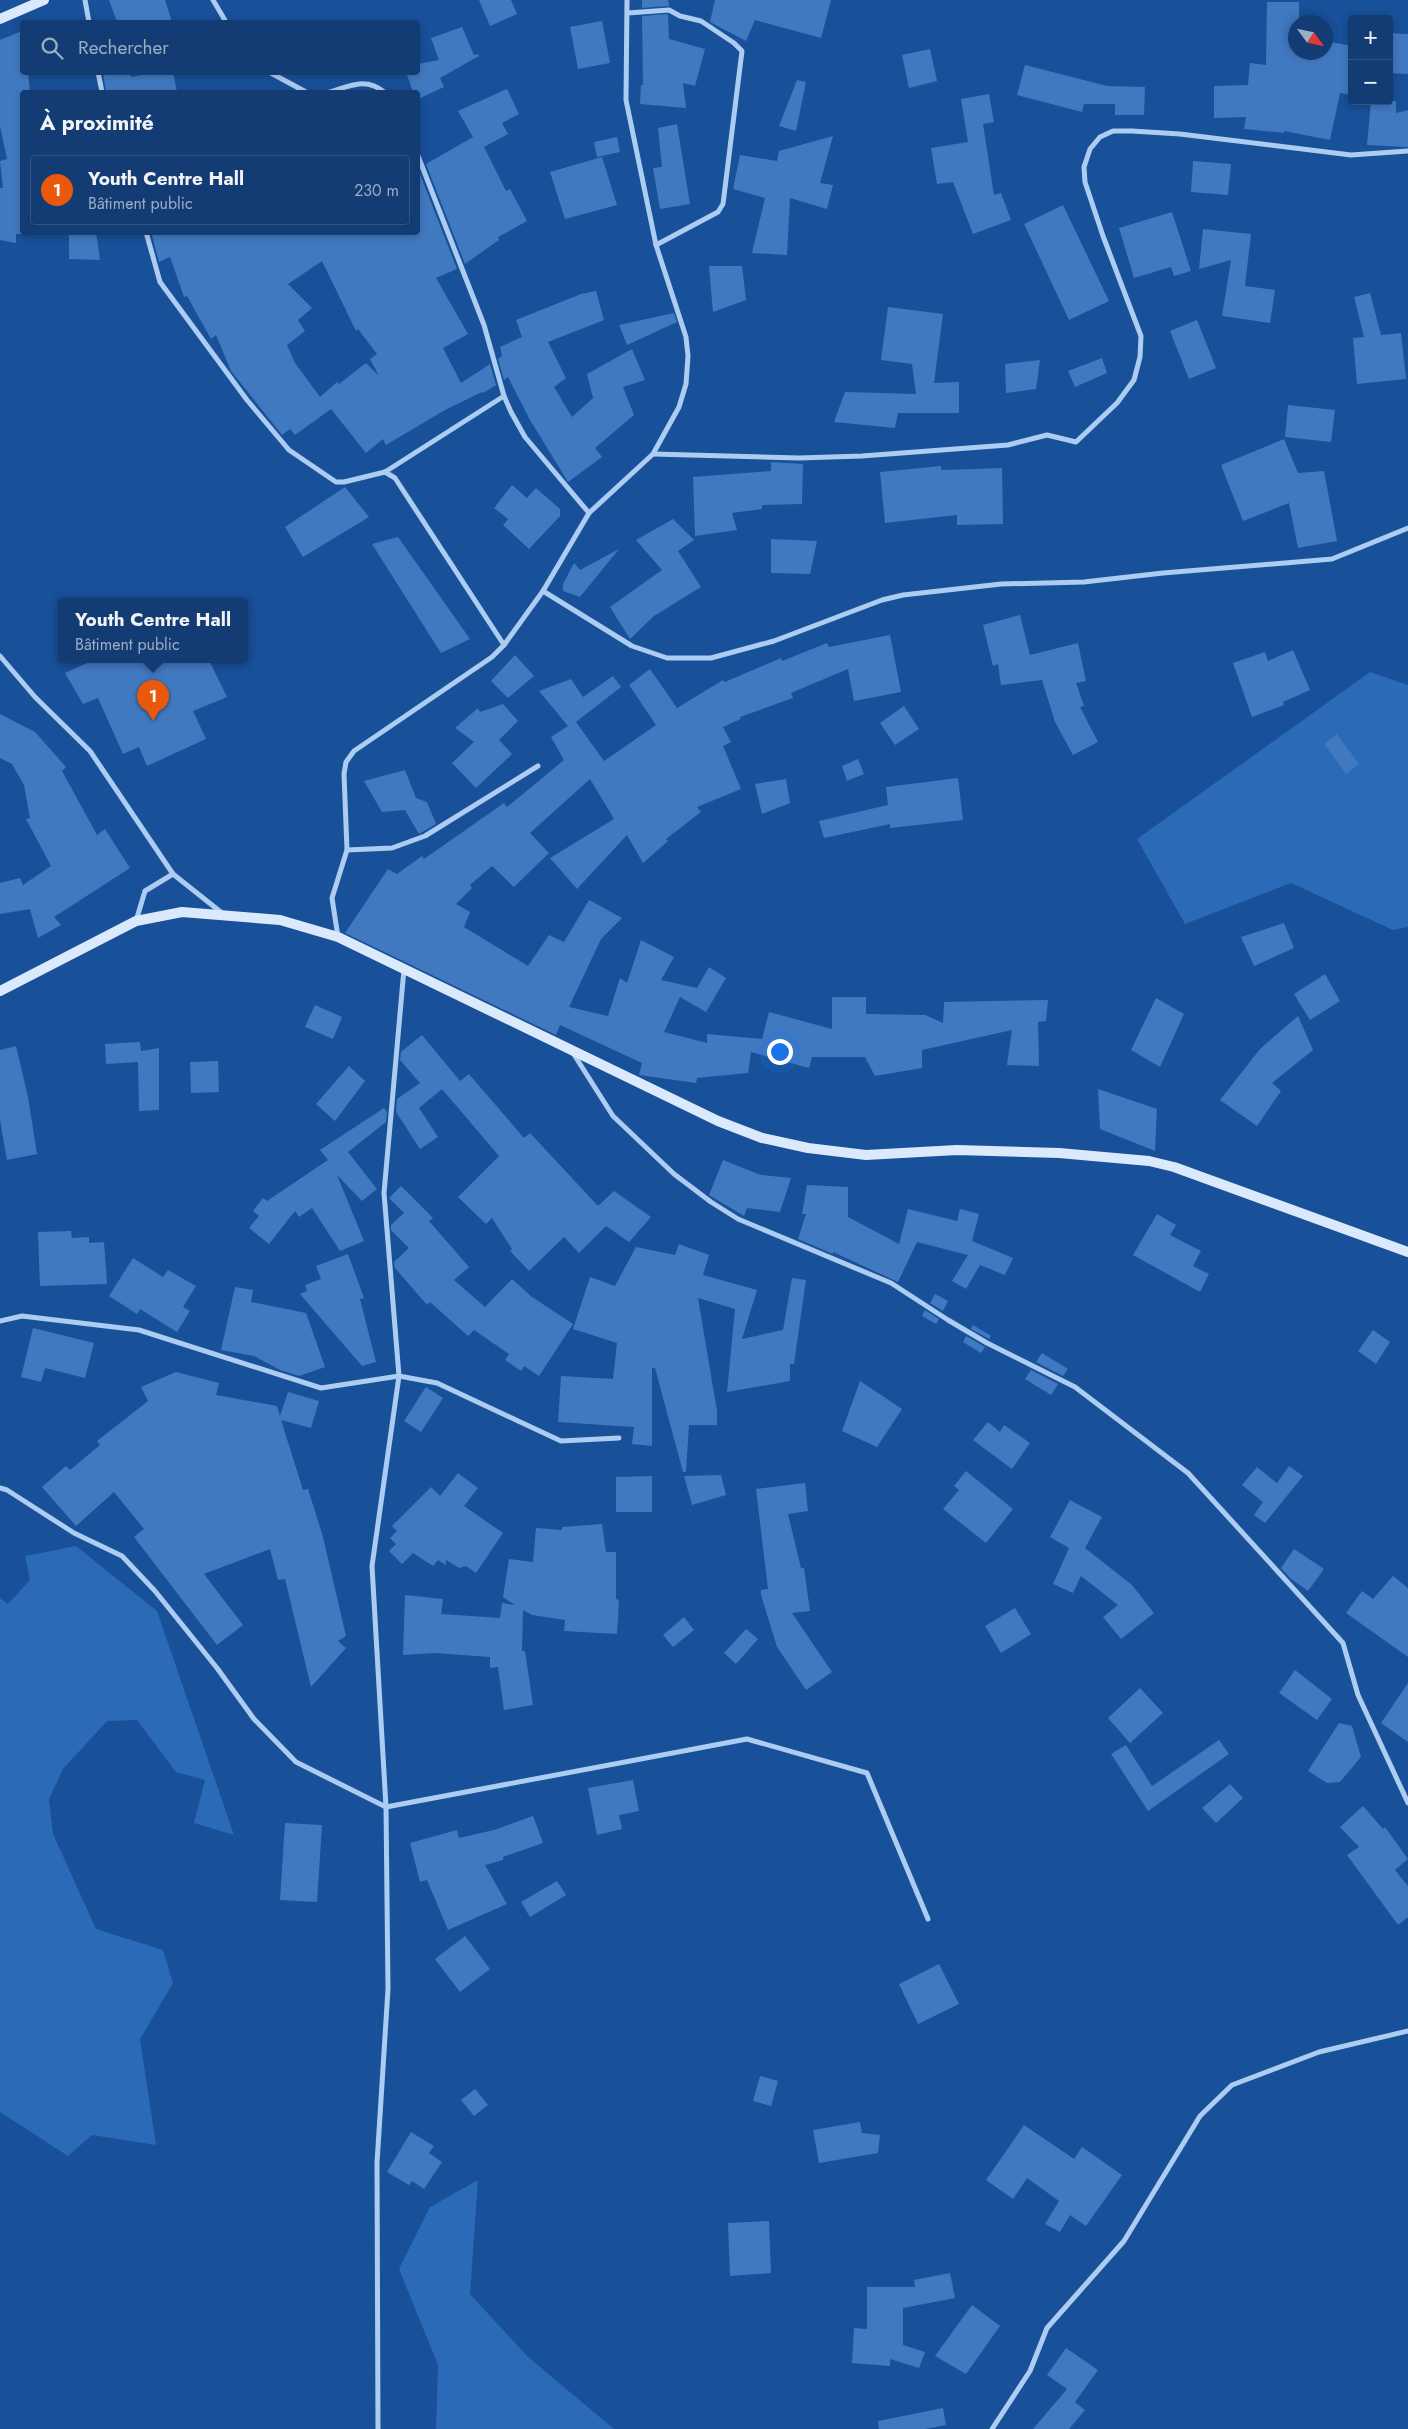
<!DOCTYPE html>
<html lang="fr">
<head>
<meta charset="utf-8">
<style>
  :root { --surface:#123c73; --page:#1b4378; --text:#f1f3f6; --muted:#9cadc4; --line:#315685; --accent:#ea580c }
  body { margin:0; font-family:Jost,sans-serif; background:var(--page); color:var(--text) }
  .controls { position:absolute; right:15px; top:15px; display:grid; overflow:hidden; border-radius:5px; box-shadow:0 2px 8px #0003 }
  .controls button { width:45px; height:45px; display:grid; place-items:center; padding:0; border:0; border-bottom:1px solid var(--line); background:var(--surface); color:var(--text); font:25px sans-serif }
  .compass { position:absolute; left:1288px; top:15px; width:45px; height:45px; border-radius:50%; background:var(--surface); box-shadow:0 2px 8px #0003; rotate:123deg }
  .you { position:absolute; left:779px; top:1051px; width:18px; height:18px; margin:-12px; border:4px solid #fff; border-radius:50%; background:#1a73e8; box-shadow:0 0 0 8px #1a73e833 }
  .badge { display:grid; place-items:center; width:32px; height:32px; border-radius:50%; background:var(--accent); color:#fff; font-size:16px; font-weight:700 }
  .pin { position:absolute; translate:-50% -41px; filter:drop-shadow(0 1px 2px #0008) }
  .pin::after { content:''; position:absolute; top:26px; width:18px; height:15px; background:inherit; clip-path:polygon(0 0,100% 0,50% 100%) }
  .popup { position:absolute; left:58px; top:598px; width:190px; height:65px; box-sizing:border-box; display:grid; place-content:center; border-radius:5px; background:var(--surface); filter:drop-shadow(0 1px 4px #0005); font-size:16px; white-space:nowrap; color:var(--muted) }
  .popup b { font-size:19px; color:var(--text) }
  .popup::after { content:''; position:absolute; left:50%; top:100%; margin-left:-10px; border:10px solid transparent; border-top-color:var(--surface) }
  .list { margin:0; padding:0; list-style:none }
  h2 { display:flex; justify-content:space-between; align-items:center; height:65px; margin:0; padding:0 20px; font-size:21px }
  h2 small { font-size:16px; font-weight:400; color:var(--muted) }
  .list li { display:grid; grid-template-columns:32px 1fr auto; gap:15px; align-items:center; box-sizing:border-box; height:70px; margin:0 10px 10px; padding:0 10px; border:1px solid var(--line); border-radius:5px }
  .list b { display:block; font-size:19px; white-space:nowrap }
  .list p { margin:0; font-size:16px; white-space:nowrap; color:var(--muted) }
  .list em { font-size:16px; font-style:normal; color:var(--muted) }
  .icon { flex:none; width:28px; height:28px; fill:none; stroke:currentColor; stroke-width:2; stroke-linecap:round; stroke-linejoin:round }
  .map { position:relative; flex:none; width:1408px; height:2429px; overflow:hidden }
  .search { position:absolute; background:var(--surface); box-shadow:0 2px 8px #0003; left:20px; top:20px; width:400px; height:55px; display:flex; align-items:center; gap:12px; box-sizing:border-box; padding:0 18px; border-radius:5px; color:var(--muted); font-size:19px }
  .panel { position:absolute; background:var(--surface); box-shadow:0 2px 8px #0003; left:20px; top:90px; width:400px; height:145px; border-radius:5px }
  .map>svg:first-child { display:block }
  .green { fill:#2b6ab7 }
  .building { fill:#4179c1; fill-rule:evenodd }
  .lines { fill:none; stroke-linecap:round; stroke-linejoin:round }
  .street { stroke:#adccf1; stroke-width:5 }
  .secondary { stroke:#dbe9fc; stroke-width:10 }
</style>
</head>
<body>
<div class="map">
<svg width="1408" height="2429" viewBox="0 0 1408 2429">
  <rect width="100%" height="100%" fill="#185099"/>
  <g class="green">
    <polygon points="1370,672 1408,685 1408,927 1393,930 1291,883 1185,924 1137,839"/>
    <polygon points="76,1546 157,1611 234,1835 194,1823 205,1780 176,1772 137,1720 107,1721 63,1769 49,1799 53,1834 96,1929 163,1950 173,1983 140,2039 156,2145 92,2135 68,2156 0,2112 0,1598 8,1604 30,1580 25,1556"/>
    <polygon points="478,2180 470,2294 528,2357 614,2429 436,2429 438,2365 399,2269 430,2207"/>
  </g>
  <g class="building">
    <polygon points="109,0 165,0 172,22 117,22"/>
    <polygon points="479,0 511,0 517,14 490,26"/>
    <polygon points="642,0 668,0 669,6 642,8"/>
    <polygon points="715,0 831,0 821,38 755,20 746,41 710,22"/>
    <polygon points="1267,2 1299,2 1299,22 1296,22 1296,52 1326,52 1326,41 1352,46 1352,95 1340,93 1330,140 1284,131 1284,133 1244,129 1246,117 1214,118 1214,86 1248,85 1250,63 1266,65"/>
    <polygon points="668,14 669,39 705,49 695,86 683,83 686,108 640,104 641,85 643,85 642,16"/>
    <polygon points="602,21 610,63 578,69 570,27"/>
    <polygon points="462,27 474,55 478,54 479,56 440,78 444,87 418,99 418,92 413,92 406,72 418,72 418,64 439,60 431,38"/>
    <polygon points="22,31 22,72 28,72 30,92 22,92 22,234 16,234 16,243 0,240 0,188 3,188 0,161 7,159 0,126 0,40"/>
    <polygon points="1389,33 1408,34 1408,74 1389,73"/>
    <polygon points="930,49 937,81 909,88 902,55"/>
    <polygon points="1025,65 1107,86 1145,87 1144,115 1115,115 1115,104 1084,104 1082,112 1017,95"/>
    <polygon points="103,72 130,72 131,77 156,72 173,72 177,92 106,92"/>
    <polygon points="797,80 806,82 796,131 779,126"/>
    <polygon points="507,89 519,114 502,123 508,134 484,147 506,191 510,189 527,221 498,237 499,240 465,264 426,164 473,137 458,111"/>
    <polygon points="989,94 994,122 983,124 994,195 1001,193 1011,220 973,234 953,182 937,184 931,148 968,142 961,99"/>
    <polygon points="1371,101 1396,101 1396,113 1408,110 1408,147 1367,145"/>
    <polygon points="677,124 690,204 660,209 653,168 662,167 658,128"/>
    <polygon points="833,136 820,183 833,185 827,209 790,198 787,255 752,253 765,198 733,189 740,155 777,161 779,151"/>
    <polygon points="617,137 620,152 597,157 594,142"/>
    <polygon points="602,157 617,205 565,219 550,172"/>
    <polygon points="1193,161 1231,164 1228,195 1191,192"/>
    <path d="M418 169 457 269 436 278 468 334 443 348 461 383 490 364 496 385 483 393 482 392 445 410 386 445 383 439 366 453 331 409 295 435 290 429 282 435 231 371 216 335 211 339 187 296 184 297 170 257 159 262 151 232H418ZM322 261 356 331 358 329 377 354 370 359 379 376 366 363 339 384 337 382 320 397 295 363 287 345 305 331 298 320 312 308 288 284Z"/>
    <polygon points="1063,205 1109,301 1069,320 1024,224"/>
    <polygon points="1172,212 1191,271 1174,276 1171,267 1134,278 1119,228"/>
    <polygon points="1203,229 1251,234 1245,286 1275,290 1270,323 1222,316 1231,260 1199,269"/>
    <polygon points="69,232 96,232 100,260 69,259"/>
    <polygon points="709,266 742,266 746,300 713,312"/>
    <polygon points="596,291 604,320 548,342 566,378 554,387 572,417 593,398 587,374 632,349 645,380 623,387 634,415 595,448 602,457 568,482 530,420 508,377 504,380 498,359 502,356 500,347 522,337 516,320 581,294"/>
    <polygon points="1370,293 1381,335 1401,333 1406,379 1357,384 1353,338 1364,337 1354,297"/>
    <polygon points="888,307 943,314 934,383 959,382 959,413 898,413 895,428 834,422 845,392 916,394 912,364 881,360"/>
    <polygon points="674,313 677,322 627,345 619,325"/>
    <polygon points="1197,320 1216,368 1189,379 1170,331"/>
    <polygon points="1102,358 1107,373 1075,387 1068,371"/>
    <polygon points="1040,360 1036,389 1006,393 1005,364"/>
    <polygon points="1288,405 1335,410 1331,442 1285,437"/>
    <polygon points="1284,439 1298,473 1324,471 1337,541 1298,548 1289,503 1243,521 1221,465"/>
    <polygon points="771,462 803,464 802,504 762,505 762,509 732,513 737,530 695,536 693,477 771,471"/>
    <polygon points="941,466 941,470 1002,468 1003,524 957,525 957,515 885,523 880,472"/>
    <polygon points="512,485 527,498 536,488 560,509 560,516 529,549 503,525 508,519 494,508"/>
    <polygon points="345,487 369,517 303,557 285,527"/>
    <polygon points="673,519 694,540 678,551 701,587 654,616 630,639 610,607 662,570 636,540"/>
    <polygon points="398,537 470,639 441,653 372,544"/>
    <polygon points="771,539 817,541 810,574 771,573"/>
    <polygon points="619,549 580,597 563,591 563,584 574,563 580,570"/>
    <polygon points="1020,615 1030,655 1078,643 1086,681 1076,683 1084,706 1080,707 1098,742 1073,755 1055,722 1042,680 1001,685 998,664 993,666 983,625"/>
    <polygon points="890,635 901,692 854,701 848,669 791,693 793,698 740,717 741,719 723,727 731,742 723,746 741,789 697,807 701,812 666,839 668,841 643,863 627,835 577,889 550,858 614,819 590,779 530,833 549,853 514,887 492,866 470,885 472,888 456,904 470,912 464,927 528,966 549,935 564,942 589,900 622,918 601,939 569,1007 608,1016 620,978 627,983 641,940 674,957 661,980 697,988 709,967 726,978 706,1012 680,997 664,1032 707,1043 707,1034 762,1039 769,1012 832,1029 832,997 866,997 866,1014 925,1015 943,1023 944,1002 1048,1000 1046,1021 1038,1022 1039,1066 1007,1065 1012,1030 922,1050 922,1068 875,1076 865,1057 812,1057 809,1068 751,1052 748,1073 697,1078 696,1083 639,1075 642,1063 560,1025 556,1035 345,933 388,869 397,874 422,856 424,859 504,803 507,807 564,760 551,737 568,726 539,691 571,679 583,697 613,676 621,687 576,722 604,761 656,725 629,685 650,669 677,708 723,680 725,682 781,658 782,661 827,643 829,647"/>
    <polygon points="1293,650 1310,690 1283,702 1284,705 1252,717 1233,663 1265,652 1268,661"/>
    <polygon points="515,655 534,676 508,698 491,681"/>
    <polygon points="94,660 209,660 227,697 193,711 206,739 147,766 139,747 123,754 98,698 83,704 65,673"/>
    <polygon points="503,704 518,721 499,740 512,754 476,788 452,763 474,742 455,728 478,708 480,712"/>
    <polygon points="904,706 919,729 895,745 880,723"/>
    <polygon points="0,714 35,732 66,767 62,771 97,835 105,829 130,868 54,917 61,925 38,938 30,909 0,914 0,883 20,878 23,885 51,866 26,819 30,818 24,785 12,764 0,758"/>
    <polygon points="1337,734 1359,764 1346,774 1324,744"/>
    <polygon points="858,759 864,774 847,781 842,766"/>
    <polygon points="405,770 416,798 427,802 436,824 419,834 405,810 382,812 364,781"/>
    <polygon points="958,778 963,820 890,828 890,824 824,838 819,821 888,805 886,787"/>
    <polygon points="786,779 790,803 762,814 755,784"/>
    <polygon points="1284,923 1294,948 1254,966 1241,937"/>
    <polygon points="1325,974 1340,1001 1310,1020 1294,994"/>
    <polygon points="1156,998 1184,1014 1160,1067 1131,1050"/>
    <polygon points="315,1005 342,1017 333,1039 305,1027"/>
    <polygon points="1298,1016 1313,1050 1272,1083 1281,1091 1257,1126 1220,1100 1260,1049"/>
    <polygon points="422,1035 460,1081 469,1074 524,1138 530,1133 598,1206 614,1191 651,1217 629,1242 606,1226 579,1253 564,1237 529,1271 510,1251 512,1249 492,1218 486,1224 458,1197 499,1156 442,1089 419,1108 438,1137 420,1149 396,1112 397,1099 420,1083 400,1060 401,1052"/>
    <polygon points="140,1042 141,1051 159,1048 159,1110 139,1111 138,1062 106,1064 105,1044"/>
    <polygon points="16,1046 28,1097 37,1154 7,1160 0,1120 0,1050"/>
    <polygon points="218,1061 219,1092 191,1093 190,1062"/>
    <polygon points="349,1066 365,1081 335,1121 316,1104"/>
    <polygon points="1098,1089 1157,1109 1155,1151 1100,1129"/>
    <polygon points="384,1108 387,1112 386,1122 348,1152 377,1189 362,1201 337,1175 364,1241 340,1251 312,1208 299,1217 295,1211 269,1244 249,1228 259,1216 253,1211 263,1198 267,1201 328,1160 320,1150"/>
    <polygon points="723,1160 761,1175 791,1178 780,1212 747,1208 744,1216 709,1195"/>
    <polygon points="807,1185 848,1187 848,1217 899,1244 908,1209 957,1221 960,1209 979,1214 972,1241 1013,1258 1005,1275 980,1265 966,1289 952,1281 968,1255 917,1242 898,1282 833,1252 833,1254 798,1239 806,1214 802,1214"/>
    <polygon points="401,1186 433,1218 429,1221 469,1267 454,1280 485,1307 512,1279 532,1297 573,1324 539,1376 524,1366 521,1371 505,1360 509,1354 474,1330 468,1336 430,1302 427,1305 395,1268 394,1262 409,1248 391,1230 391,1225 404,1213 389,1198"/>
    <polygon points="1157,1214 1176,1225 1170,1235 1201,1251 1193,1266 1209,1274 1200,1292 1133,1255"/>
    <polygon points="71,1231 72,1238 89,1237 89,1243 104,1242 107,1284 40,1286 38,1232"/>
    <polygon points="679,1244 709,1255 703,1275 757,1290 742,1339 783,1330 792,1278 806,1280 794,1364 790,1364 790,1381 727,1392 735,1309 698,1298 717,1411 717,1425 689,1425 686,1472 683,1472 655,1368 652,1368 652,1446 632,1444 634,1427 558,1422 561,1376 613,1379 617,1343 573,1329 590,1277 615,1286 636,1247 675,1255"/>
    <polygon points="348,1254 364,1298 360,1299 376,1362 362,1366 300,1294 307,1291 305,1285 321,1279 316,1266"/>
    <polygon points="133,1258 163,1277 168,1270 196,1286 183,1307 190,1311 177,1332 140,1309 137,1314 109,1296"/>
    <polygon points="235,1287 253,1290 251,1302 306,1313 325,1367 299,1376 280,1370 254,1356 221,1350"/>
    <polygon points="935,1294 948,1301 943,1311 930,1303"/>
    <polygon points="925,1310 939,1319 936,1324 922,1316"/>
    <polygon points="973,1325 991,1336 989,1339 971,1329"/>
    <polygon points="33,1328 94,1343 85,1378 45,1368 41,1382 21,1377"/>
    <polygon points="1373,1330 1390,1342 1376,1364 1358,1351"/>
    <polygon points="966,1336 985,1347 981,1353 963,1342"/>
    <polygon points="1042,1353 1068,1369 1063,1376 1036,1362"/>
    <polygon points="1031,1370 1058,1384 1051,1395 1025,1379"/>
    <polygon points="176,1372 219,1383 216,1395 277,1406 280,1416 288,1392 319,1401 311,1428 281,1420 303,1490 308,1489 323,1537 346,1636 338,1641 346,1648 311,1687 285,1579 278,1580 270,1549 204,1574 243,1625 217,1645 134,1537 144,1529 114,1492 76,1526 42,1487 66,1466 70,1470 100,1445 97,1441 148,1401 141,1387"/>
    <polygon points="860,1381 902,1409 877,1447 842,1431"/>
    <polygon points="426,1387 443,1398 421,1432 404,1421"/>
    <polygon points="988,1422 1000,1432 1004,1425 1030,1443 1012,1469 973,1440"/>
    <polygon points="1289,1466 1303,1476 1265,1523 1254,1515 1263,1502 1242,1485 1257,1467 1277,1483"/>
    <polygon points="966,1471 1013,1509 986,1543 943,1509 959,1490 954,1486"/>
    <polygon points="458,1473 478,1488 464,1506 503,1533 476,1573 466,1566 459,1568 446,1560 446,1565 438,1560 433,1566 413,1553 402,1564 389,1551 396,1544 390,1538 397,1531 392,1526 431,1487 440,1496"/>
    <polygon points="721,1475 726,1495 692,1505 684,1476"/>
    <polygon points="652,1476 652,1512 616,1512 616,1477"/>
    <polygon points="805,1483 808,1511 788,1514 801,1568 804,1568 810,1611 792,1613 832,1672 806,1690 777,1647 761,1595 761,1590 768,1589 756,1489"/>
    <polygon points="1070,1500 1102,1517 1085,1548 1132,1585 1154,1613 1121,1639 1103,1617 1118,1605 1081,1576 1073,1593 1053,1584 1069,1548 1050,1537"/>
    <polygon points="602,1524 606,1552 616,1552 616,1599 619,1600 617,1634 564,1631 565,1620 532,1615 523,1610 522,1651 525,1651 533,1705 504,1710 498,1667 490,1668 490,1657 435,1653 403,1655 405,1595 443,1599 441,1614 500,1618 502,1603 515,1605 503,1597 509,1559 533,1562 536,1528 562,1530 562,1527"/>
    <polygon points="1294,1549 1324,1569 1308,1591 1290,1578 1281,1568"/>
    <polygon points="1393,1576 1408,1588 1408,1657 1346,1613 1362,1591 1373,1599"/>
    <polygon points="1015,1608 1031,1634 1001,1653 985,1626"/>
    <polygon points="684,1617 694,1630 673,1647 663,1635"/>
    <polygon points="746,1629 758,1639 736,1664 724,1653"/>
    <polygon points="1295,1670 1332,1699 1317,1720 1279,1693"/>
    <polygon points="1408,1683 1408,1742 1381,1723"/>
    <polygon points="1140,1688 1163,1713 1130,1743 1108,1718"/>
    <polygon points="1339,1723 1352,1726 1361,1757 1340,1782 1327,1783 1308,1771"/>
    <polygon points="1219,1740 1229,1754 1148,1811 1111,1754 1126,1745 1152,1786"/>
    <polygon points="633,1780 639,1811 619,1815 622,1829 597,1835 588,1788"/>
    <polygon points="1230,1784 1243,1798 1216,1823 1202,1808"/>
    <polygon points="1363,1806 1383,1829 1385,1827 1408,1859 1395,1870 1408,1886 1408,1917 1398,1925 1347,1855 1359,1847 1340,1827"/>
    <polygon points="533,1816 543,1843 503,1857 503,1860 485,1865 507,1904 448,1930 427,1880 420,1882 410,1843 457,1830 459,1838 494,1830"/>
    <polygon points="285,1823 322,1825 317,1902 280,1900"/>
    <polygon points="557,1881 566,1895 530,1917 521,1902"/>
    <polygon points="465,1936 490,1969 460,1992 435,1959"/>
    <polygon points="939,1964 959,2004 918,2024 899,1984"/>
    <polygon points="760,2076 778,2081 771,2106 753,2101"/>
    <polygon points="475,2089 488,2105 474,2116 461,2100"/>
    <polygon points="860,2122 862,2133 880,2135 878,2153 819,2163 813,2130"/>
    <polygon points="1024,2125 1074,2159 1082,2147 1122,2175 1086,2226 1070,2215 1060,2232 1045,2224 1059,2201 1027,2178 1013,2199 986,2180"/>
    <polygon points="411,2132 434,2146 429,2153 442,2162 424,2189 412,2181 409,2185 387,2172"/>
    <polygon points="769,2221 771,2273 730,2276 728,2223"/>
    <polygon points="950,2273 955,2298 903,2308 903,2345 925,2352 919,2368 890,2359 890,2366 852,2363 854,2328 867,2329 867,2287 915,2287 914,2280"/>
    <polygon points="972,2305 1000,2326 966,2374 935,2356"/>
    <polygon points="1066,2348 1098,2370 1075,2402 1085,2410 1069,2429 1033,2429 1067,2389 1047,2375"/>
    <polygon points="943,2408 946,2425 925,2429 879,2429 878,2421"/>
  </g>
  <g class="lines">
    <g class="street">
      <polyline points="85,0 89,22"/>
      <polyline points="213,0 226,22"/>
      <polyline points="628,13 669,10 680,16 701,21 734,43 742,51 723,204 718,212 656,245"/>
      <polyline points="98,72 102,92"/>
      <polyline points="269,72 306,92"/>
      <path d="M330 92C350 86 366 77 384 92"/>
      <polyline points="418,156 484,325 504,396 511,412 525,437 589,513"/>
      <polyline points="146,232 160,282 247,400 289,450 336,482 344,482 385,472 504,396"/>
      <polyline points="653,454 799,458 862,456 1008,445 1047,435 1076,442 1117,403 1134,380 1140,357 1141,336 1103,236 1085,182 1084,167 1090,149 1100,137 1113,131 1132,131 1180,134 1351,155 1408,151"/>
      <polyline points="385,472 395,478 504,645"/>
      <polyline points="543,591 632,646 667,658 711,658 774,641 882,600 903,595 1001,584 1084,582 1163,573 1332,559 1408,528"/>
      <polyline points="0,656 35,697 90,751 173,874 222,913"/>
      <polyline points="347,850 392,848 425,836 538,766"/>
      <polyline points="136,921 145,891 173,874"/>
      <polyline points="338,937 332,898 347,850 344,774 346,762 354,751 492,657 504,645 543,591 589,513 653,454 679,407 686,384 688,356 686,337 656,245 626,100 627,0"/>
      <polyline points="573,1053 613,1116 674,1174 711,1202 738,1219 891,1283 948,1320 987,1343 1075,1387 1188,1473 1343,1643 1358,1695 1408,1803"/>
      <polyline points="0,1321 22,1316 139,1330 321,1388 399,1376 437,1383 561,1441 619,1438"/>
      <polyline points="0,1488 7,1490 74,1533 122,1556 155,1591 217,1668 254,1719 296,1762 386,1807 747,1739 867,1773 928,1919"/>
      <polyline points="378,2429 377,2163 388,1989 386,1807 372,1566 399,1376 384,1193 404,969"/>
      <polyline points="992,2429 1030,2371 1047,2328 1124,2241 1200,2116 1232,2085 1319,2052 1408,2031"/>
    </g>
    <g class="secondary">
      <polyline points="0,19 44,0"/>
      <polyline points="0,991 136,921 182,912 280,920 338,937 718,1121 762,1138 808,1148 866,1155 957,1150 1059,1153 1149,1161 1174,1167 1408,1252"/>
    </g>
  </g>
</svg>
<div class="controls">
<button>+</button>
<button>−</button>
</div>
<svg class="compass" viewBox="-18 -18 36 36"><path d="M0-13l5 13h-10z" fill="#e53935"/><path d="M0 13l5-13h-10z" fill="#9cadc4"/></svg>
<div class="you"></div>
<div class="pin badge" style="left:153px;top:721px">1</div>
<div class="popup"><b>Youth Centre Hall</b>Bâtiment public</div>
<div class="search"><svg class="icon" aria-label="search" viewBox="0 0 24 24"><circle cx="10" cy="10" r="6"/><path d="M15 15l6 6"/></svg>Rechercher</div>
<section class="panel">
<h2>À proximité<small></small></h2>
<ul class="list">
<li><span class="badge">1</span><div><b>Youth Centre Hall</b><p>Bâtiment public</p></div><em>230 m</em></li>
</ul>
</section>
</div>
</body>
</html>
